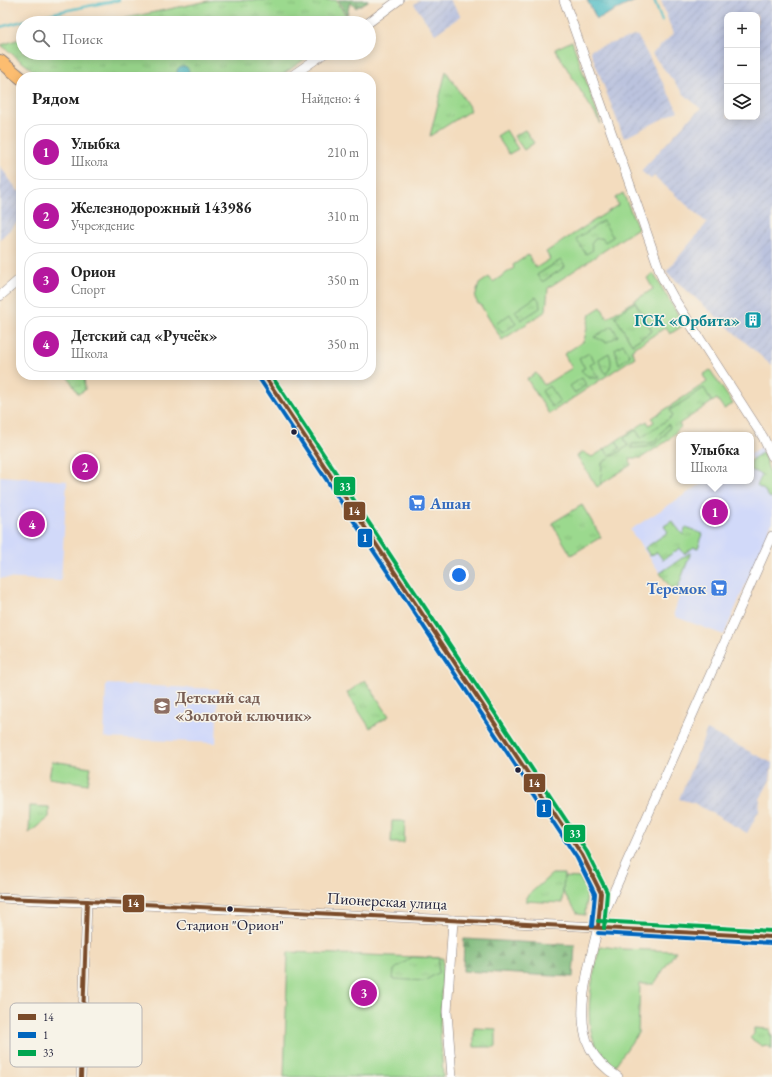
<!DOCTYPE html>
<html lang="ru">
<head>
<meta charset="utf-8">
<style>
  :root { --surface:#fff; --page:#f6f6f6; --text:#222; --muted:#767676; --line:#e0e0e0; --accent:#b5179e }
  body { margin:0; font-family:"EB Garamond",serif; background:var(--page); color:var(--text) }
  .controls { position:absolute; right:12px; top:12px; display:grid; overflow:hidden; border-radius:8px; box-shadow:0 2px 10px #0003 }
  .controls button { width:36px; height:36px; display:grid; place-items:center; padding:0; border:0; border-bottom:1px solid var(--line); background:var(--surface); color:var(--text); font:20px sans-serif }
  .you { position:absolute; left:459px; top:575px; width:14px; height:14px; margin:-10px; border:3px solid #fff; border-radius:50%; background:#1a73e8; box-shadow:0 0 0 6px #1a73e833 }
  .badge { display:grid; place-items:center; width:26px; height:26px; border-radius:50%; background:var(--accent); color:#fff; font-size:13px; font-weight:700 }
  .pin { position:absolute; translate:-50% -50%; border:2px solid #fff; box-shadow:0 1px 4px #0006 }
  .popup { position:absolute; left:676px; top:432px; width:78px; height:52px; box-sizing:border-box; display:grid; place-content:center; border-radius:8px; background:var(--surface); filter:drop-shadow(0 1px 3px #0005); font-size:13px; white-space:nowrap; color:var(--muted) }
  .popup b { font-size:15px; color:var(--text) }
  .popup::after { content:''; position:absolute; left:50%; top:100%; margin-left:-8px; border:8px solid transparent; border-top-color:var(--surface) }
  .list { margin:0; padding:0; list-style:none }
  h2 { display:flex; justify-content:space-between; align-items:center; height:52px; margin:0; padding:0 16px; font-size:17px }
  h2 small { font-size:13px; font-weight:400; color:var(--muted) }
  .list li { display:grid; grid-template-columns:26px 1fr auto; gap:12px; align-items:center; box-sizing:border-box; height:56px; margin:0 8px 8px; padding:0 8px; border:1px solid var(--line); border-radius:16px }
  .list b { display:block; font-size:15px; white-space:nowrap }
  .list p { margin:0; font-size:13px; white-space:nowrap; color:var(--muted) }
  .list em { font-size:13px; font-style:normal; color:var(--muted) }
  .icon { flex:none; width:22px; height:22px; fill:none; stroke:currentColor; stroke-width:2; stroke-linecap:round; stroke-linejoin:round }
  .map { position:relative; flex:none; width:772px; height:1077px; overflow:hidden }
  .search { position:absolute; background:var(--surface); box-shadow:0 2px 10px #0003; left:16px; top:16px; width:360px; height:44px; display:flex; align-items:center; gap:10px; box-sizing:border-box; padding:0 14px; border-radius:22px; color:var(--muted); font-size:15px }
  .panel { position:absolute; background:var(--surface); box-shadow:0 2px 10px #0003; left:16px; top:72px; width:360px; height:308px; border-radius:16px }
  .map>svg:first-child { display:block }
  .built { fill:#d1d9f9 }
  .industrial { fill:url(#industrial-furrows); fill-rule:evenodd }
  .grass { fill:#9bd98e; stroke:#5e7e64; fill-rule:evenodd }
  .forest { fill:url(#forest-firs); stroke:#4f6e5a }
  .park { fill:url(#park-tufts); stroke:#5e7e64; fill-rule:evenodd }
  .water { fill:url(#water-ripples); stroke:#376e80 }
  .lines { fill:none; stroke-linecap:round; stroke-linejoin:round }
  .stream { stroke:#4cbbc4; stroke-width:2.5 }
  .minor-casing { stroke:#8a7f7c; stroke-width:10 }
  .major-casing { stroke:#8a7f7c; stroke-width:14 }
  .minor { stroke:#fff; stroke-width:9 }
  .major { stroke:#fcbd6f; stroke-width:12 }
  .bus-1-casing { stroke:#f7f3e8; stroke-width:7 }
  .bus-2-casing { stroke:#f7f3e8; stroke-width:7 }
  .bus-3-casing { stroke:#f7f3e8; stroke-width:7 }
  .bus-1 { stroke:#7a4b2a; stroke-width:4 }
  .bus-2 { stroke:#0065bd; stroke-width:4 }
  .bus-3 { stroke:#00a651; stroke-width:4 }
  .bus-dot { fill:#22223b; stroke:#f7f3e8; stroke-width:1.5 }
  .labels { text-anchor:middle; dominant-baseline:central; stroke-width:3; stroke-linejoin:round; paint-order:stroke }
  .bus-label { font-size:15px; fill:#22223b; stroke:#f7f3e8 }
  .culture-label { font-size:16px; font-weight:bold; fill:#0d838f; stroke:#f7f3e8; text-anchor:end }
  .shop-label { font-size:16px; font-weight:bold; fill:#366cbe; stroke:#f7f3e8; text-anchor:start }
  .education-label { font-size:16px; font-weight:bold; fill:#785e54; stroke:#f7f3e8; text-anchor:start }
  .street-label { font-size:16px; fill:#22223b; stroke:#f7f3e8 }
  .key { fill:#f7f3e8; stroke:#b7b4b4; stroke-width:1 }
  .key-label { font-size:11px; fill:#22223b }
  .line-badge { stroke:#f7f3e8; stroke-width:1.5 }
  .badge-label { font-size:11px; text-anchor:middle; font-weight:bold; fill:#fff }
</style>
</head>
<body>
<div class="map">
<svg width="772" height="1077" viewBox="0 0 772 1077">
  <defs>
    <pattern id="industrial-furrows" width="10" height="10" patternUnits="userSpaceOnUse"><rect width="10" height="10" fill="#bbc3de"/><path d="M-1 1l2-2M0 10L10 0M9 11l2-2" fill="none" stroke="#a0a7bf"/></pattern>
    <pattern id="forest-firs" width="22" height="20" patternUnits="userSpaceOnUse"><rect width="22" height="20" fill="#7cb979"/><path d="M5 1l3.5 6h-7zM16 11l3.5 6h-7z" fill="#659664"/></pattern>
    <pattern id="park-tufts" width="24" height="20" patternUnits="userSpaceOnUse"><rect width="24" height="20" fill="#9bd98e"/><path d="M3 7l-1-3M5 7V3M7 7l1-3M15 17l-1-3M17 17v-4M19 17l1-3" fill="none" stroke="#85ba7b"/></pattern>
    <pattern id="water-ripples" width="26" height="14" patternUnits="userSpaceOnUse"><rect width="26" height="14" fill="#4cbbc4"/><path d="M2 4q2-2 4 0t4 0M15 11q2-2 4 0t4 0" fill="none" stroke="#3f98a0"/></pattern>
  </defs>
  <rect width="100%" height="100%" fill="#f7f3e8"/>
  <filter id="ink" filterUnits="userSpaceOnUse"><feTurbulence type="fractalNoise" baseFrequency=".025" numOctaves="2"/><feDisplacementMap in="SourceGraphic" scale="8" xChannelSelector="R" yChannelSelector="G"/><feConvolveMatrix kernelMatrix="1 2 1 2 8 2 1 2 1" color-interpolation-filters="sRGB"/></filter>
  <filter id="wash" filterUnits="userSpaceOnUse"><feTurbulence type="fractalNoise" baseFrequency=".012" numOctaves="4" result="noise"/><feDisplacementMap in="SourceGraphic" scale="16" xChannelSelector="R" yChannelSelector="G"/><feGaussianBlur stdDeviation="0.9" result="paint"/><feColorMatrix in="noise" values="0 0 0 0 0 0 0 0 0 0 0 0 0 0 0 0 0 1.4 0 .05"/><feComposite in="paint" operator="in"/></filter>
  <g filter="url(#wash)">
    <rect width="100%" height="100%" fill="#f3dcbe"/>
    <g class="built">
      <polygon points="761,447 772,480 772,523 724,635 676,617 674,613 681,591 670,587 630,530 706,481 751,481 751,453"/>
      <polygon points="0,476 67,481 61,581 0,578"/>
      <polygon points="106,684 218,689 216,743 104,738"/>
    </g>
    <g class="industrial">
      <polygon points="420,0 450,0 461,16 435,34 414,4"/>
      <path d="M661 0H772V366L666 272 707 223 654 176 651 179 641 171 692 116 701 109 684 94 652 54 673 34ZM727 15H757V117H727Z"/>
      <polygon points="637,35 678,111 624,138 590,50"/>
      <polygon points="0,166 18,191 21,191 21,219 0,239"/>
      <polygon points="707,730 772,763 770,780 760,799 759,811 747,833 694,803 679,799"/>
    </g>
    <g class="grass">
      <polygon points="572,41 601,124 555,49"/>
      <polygon points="506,130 518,149 509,154 497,136"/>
      <path d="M623 193 638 228 548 288 546 311 502 340 480 304H478L475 298 479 284 489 277 493 282 514 268 513 265 528 255 536 268 550 259 546 252 618 205 615 198ZM561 260 565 267 542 282 537 275Z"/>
      <path d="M653 273 684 325 670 334 666 327 631 350 635 357 549 414 527 379 536 373 544 385 572 368 564 354 584 341 590 314 601 307 607 318 653 289 647 278ZM640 311 652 331 632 344 615 316Z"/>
      <polygon points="710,370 733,404 724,409 717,399 712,402 703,389 670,410 674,416 641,438 636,430 624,439 628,446 602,463 601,484 597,487 577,456 583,452 592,457 605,449 609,455 620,448 616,441 647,421 649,425 654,422 652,418 707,382 703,375"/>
      <path d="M668 423 670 427C655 448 656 446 631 448L632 444 651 443 655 441Z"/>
      <polygon points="52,761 91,767 88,784 49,778"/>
      <polygon points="563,877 580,878 587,890 585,915 578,914 563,892"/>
      <path d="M600 946 623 949 676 951 654 984H640L638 1033 614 1067C607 1061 600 1055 596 1046 582 1017 593 976 600 946Z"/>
      <polygon points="288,952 443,958 440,1027 443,1077 284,1077"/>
    </g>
    <g class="forest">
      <polygon points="338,0 368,0 368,1 356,8 350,2 347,15"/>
      <polygon points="464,939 575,945 573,977 463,971"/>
    </g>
    <g class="park">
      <polygon points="213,0 336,0 348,19 342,23 102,23"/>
      <polygon points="23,38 23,53 307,53 304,55 306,58 279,77 41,77 1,45"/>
      <polygon points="446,71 471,110 430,136"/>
      <polygon points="525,130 534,143 524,150 514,136"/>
      <polygon points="603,221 613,237 605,242 602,238 595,239 591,244 593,250 586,254 576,239"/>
      <polygon points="561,260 565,267 542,282 537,275"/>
      <polygon points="536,297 539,300 540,308 521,320 515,311"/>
      <polygon points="635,302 652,331 632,344 615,316"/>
      <polygon points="510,314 516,324 502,333 496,324"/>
      <polygon points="612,326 618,336 607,342 594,337"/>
      <polygon points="623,344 630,356 619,364 615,349"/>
      <path d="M589 353 595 362 590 365 599 378C591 379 586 376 581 370L585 368 579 359Z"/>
      <path d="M609 353C612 362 612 367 606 374L600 364 599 359Z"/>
      <polygon points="67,375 84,375 85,390 78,394"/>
      <polygon points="582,378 586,385 575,393 570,386"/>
      <polygon points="549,386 560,402 552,407 542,391"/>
      <path d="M704 388 712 402 679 424 681 427 667 441 641 458H630L631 465 601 484 602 463 628 446 624 438 636 430 641 438 673 416 670 410ZM668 424 670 427C657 446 655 447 631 448L632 444 651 443 655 441Z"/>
      <polygon points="616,441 620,448 609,456 605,449"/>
      <polygon points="763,452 772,480 772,497 770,498 764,490 757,486 762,475 751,470 751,460"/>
      <polygon points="582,505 601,537 571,555 552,523"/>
      <polygon points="672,521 683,535 686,527 703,534 698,548 694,547 684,554 680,548 663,560 657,552 650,556 645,548 668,532 664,526"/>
      <polygon points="691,552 677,590 670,587 660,573"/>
      <polygon points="365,680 389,716 370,728 347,693"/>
      <polygon points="30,806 49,807 49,817 29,833"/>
      <polygon points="392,821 405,821 404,843 391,843"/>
      <polygon points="552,874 564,874 562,903 526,901 526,897"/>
      <polygon points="412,957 439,958 438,973 424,981 393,979 394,970"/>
      <polygon points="474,1028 496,1029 496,1047 474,1047"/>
      <polygon points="754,1028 770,1029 770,1036 772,1036 772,1050 771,1048 766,1045 762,1046 750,1038 754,1034"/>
    </g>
    <g class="water">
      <polygon points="587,0 637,0 597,19"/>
      <circle cx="183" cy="72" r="6"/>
    </g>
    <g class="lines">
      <g class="stream">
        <polyline points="654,0 662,21"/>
        <polyline points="0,27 58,12 119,0"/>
      </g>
    </g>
  </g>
  <g filter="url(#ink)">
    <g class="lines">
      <g class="minor-casing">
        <g id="minor">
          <polyline points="564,0 628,179 662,277 673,297 763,437 772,456"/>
          <polyline points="368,23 399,0"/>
          <polyline points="290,77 325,53"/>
          <polyline points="0,296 21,278"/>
          <polyline points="0,898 598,927"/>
          <polyline points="81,1077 87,901"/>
          <polyline points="452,1077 447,1012 453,920"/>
          <path d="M618 1077C607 1070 596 1060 590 1048 573 1016 590 961 598 927L772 536"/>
        </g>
      </g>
      <g class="major-casing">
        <g id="major">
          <polyline points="0,61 21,78"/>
          <polyline points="264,375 582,855 601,893 601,902 598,927 772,937"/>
        </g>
      </g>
      <use href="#minor" class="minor"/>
      <use href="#major" class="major"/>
      <g class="bus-1-casing">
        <g id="bus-1">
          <polyline points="264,375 582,855 601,893 598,927"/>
          <polyline points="0,898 87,901 772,937"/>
          <polyline points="81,1077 87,901"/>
        </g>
      </g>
      <g class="bus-2-casing">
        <g id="bus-2">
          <polyline points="259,378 577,858 595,894 592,926"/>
          <polyline points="598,933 772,943"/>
        </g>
      </g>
      <g class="bus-3-casing">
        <g id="bus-3">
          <polyline points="271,375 587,852 607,892 604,928"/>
          <polyline points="598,921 772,931"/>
        </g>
      </g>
      <use href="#bus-1" class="bus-1"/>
      <use href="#bus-2" class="bus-2"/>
      <use href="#bus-3" class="bus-3"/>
    </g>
  </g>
  <defs>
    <g id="building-square" transform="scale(0.9)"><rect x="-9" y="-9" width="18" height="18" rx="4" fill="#0f9aa8" stroke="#f7f3e8"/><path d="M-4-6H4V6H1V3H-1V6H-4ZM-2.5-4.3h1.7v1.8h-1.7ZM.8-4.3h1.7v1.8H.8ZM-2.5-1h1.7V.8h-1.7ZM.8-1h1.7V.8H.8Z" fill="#fff"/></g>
    <g id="supermarket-square" transform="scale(0.9)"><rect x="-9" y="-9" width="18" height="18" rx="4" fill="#3f7fe0" stroke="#f7f3e8"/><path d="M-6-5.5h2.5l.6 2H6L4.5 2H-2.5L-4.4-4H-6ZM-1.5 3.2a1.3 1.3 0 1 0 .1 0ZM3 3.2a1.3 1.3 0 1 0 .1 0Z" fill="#fff"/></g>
    <g id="school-square" transform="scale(0.9)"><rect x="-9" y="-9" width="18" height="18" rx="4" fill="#8d6e63" stroke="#f7f3e8"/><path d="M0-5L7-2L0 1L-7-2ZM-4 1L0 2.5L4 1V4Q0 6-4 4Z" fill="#fff"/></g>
  </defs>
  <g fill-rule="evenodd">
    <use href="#building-square" x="753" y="320"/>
    <use href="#supermarket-square" x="417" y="503"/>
    <use href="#supermarket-square" x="719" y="588"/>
    <use href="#school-square" x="162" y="706"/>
  </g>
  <g class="bus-dot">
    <circle cx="294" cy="432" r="3.5"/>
    <circle cx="518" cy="770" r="3.5"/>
    <circle cx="230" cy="909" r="3.5"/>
  </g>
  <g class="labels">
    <g class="bus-label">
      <text x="230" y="924">Стадион "Орион"</text>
    </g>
    <g class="culture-label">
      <text x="740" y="320">ГСК «Орбита»</text>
    </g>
    <g class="shop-label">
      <text x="430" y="503">Ашан</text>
      <text x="706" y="588" text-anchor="end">Теремок</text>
    </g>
    <g class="education-label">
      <text x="175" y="697">Детский сад<tspan x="175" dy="18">«Золотой ключик»</tspan></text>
    </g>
    <g class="street-label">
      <text transform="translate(387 901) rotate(3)">Пионерская улица</text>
    </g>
  </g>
  <rect x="10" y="1003" width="132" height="64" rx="6" class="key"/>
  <rect x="18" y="1014" width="18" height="6" fill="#7a4b2a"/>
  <rect x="18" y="1032" width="18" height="6" fill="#0065bd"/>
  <rect x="18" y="1050" width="18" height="6" fill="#00a651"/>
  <g class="key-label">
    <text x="43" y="1021">14</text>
    <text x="43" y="1039">1</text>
    <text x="43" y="1057">33</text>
  </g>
  <g class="line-badge">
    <rect x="333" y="476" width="23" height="20" rx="4" fill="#00a651"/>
    <rect x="343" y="501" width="23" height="20" rx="4" fill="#7a4b2a"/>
    <rect x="357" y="528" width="16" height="20" rx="4" fill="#0065bd"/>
    <rect x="523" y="773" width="23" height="20" rx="4" fill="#7a4b2a"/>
    <rect x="536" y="799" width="16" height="19" rx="4" fill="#0065bd"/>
    <rect x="563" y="824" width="23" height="19" rx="4" fill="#00a651"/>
    <rect x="122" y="894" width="23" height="19" rx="4" fill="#7a4b2a"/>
  </g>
  <g class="badge-label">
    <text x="345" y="490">33</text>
    <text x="354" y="515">14</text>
    <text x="365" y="542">1</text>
    <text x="534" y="787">14</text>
    <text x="544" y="812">1</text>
    <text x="575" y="837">33</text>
    <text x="133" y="907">14</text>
  </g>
</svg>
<div class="controls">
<button>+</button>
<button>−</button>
<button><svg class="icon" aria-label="layers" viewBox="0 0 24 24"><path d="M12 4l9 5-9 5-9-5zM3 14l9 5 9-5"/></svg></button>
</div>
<div class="you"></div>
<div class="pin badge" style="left:715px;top:512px">1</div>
<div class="popup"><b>Улыбка</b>Школа</div>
<div class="pin badge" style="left:85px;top:467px">2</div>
<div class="pin badge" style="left:364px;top:993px">3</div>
<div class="pin badge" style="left:32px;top:524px">4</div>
<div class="search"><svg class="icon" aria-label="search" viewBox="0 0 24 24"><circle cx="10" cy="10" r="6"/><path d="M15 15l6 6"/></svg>Поиск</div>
<section class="panel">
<h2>Рядом<small>Найдено: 4</small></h2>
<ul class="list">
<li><span class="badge">1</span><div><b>Улыбка</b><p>Школа</p></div><em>210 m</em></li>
<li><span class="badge">2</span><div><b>Железнодорожный 143986</b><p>Учреждение</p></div><em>310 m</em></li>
<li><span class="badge">3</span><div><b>Орион</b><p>Спорт</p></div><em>350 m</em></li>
<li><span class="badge">4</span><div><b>Детский сад «Ручеёк»</b><p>Школа</p></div><em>350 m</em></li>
</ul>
</section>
</div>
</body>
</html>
